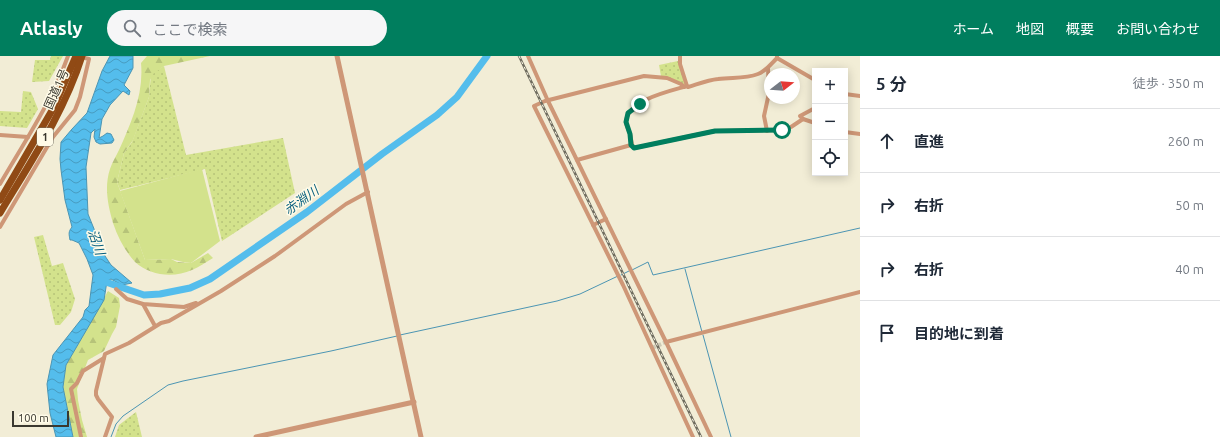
<!DOCTYPE html>
<html lang="ja">
<head>
<meta charset="utf-8">
<style>
  :root { --surface:#fff; --page:#f6f6f7; --text:#1f2937; --muted:#747a83; --line:#e0e1e3; --accent:#007e5e }
  body { margin:0; font-family:Ubuntu,"Noto Sans JP",sans-serif; background:var(--page); color:var(--text) }
  .controls { position:absolute; right:12px; top:12px; display:grid; overflow:hidden; border-radius:0px; box-shadow:0 2px 10px #0003 }
  .controls button { width:36px; height:36px; display:grid; place-items:center; padding:0; border:0; border-bottom:1px solid var(--line); background:var(--surface); color:var(--text); font:20px sans-serif }
  .compass { position:absolute; left:764px; top:12px; width:36px; height:36px; border-radius:50%; background:var(--surface); box-shadow:0 2px 10px #0003; rotate:73deg }
  .scale { position:absolute; left:12px; bottom:10px; width:57px; box-sizing:border-box; padding-left:4px; border:2px solid #3a382f; border-top:0; font-size:11px; line-height:14px; white-space:nowrap; color:#3a382f; -webkit-text-stroke:3px #fffbe8; paint-order:stroke }
  .stop { position:absolute; width:12px; height:12px; margin:-9px; border:3px solid #007e5e; border-radius:50%; background:#fff }
  .stop.end { background:#007e5e; border-color:#fff; box-shadow:0 1px 4px #0008 }
  .list { margin:0; padding:0; list-style:none }
  h2 { display:flex; justify-content:space-between; align-items:center; height:52px; margin:0; padding:0 16px; font-size:17px }
  h2 small { font-size:13px; font-weight:400; color:var(--muted) }
  .list li { display:grid; grid-template-columns:26px 1fr auto; gap:12px; align-items:center; box-sizing:border-box; height:64px; padding:0 16px; border-top:1px solid var(--line) }
  .list b { display:block; font-size:15px; white-space:nowrap }
  .list em { font-size:13px; font-style:normal; color:var(--muted) }
  .icon { flex:none; width:22px; height:22px; fill:none; stroke:currentColor; stroke-width:2; stroke-linecap:round; stroke-linejoin:round }
  .map { position:relative; flex:none; width:860px; height:381px; overflow:hidden }
  header { display:flex; align-items:center; gap:24px; box-sizing:border-box; height:56px; padding:0 20px; background:var(--accent); color:#fff }
  header strong { font-size:19px }
  nav { display:flex; gap:22px; margin-inline-start:auto; font-size:14px }
  .search { width:280px; height:36px; background:var(--page); display:flex; align-items:center; gap:10px; box-sizing:border-box; padding:0 14px; border-radius:22px; color:var(--muted); font-size:15px }
  main { display:flex }
  aside { flex:1; background:var(--surface) }
  .map>svg:first-child { display:block }
  .green { fill:url(#green-dots) }
  .forest { fill:url(#forest-firs) }
  .pitch { fill:#d3e28c }
  .water { fill:url(#water-waves); stroke:#4c95b3 }
  .lines { fill:none; stroke-linecap:round; stroke-linejoin:round }
  .stream { stroke:#4c95b3; stroke-width:1 }
  .river { stroke:#54bdec; stroke-width:7 }
  .minor-tunnel { stroke:#cdc9b5; stroke-width:4; stroke-dasharray:4 2; stroke-linecap:butt }
  .minor { stroke:#ce9777; stroke-width:4 }
  .tertiary { stroke:#ce9777; stroke-width:5 }
  .trunk { stroke:#904a15; stroke-width:7 }
  .rail-casing { stroke:#6f6c5f; stroke-width:2.5 }
  .rail { stroke:#fffbe8; stroke-width:1; stroke-dasharray:3; stroke-linecap:butt }
  .route { stroke:#007e5e; stroke-width:5 }
  .labels { text-anchor:middle; dominant-baseline:central; stroke-width:3; stroke-linejoin:round; paint-order:stroke }
  .shield { fill:#fffbe8; stroke:#757266; stroke-width:1 }
  .shield-label { font-size:11px; font-weight:bold; fill:#3a382f }
  .street-label { font-size:12px; fill:#3a382f; stroke:#fffbe8 }
  .water-label { font-size:13px; font-style:italic; fill:#085f7e; stroke:#fffbe8 }
</style>
</head>
<body>
<header>
<strong>Atlasly</strong>
<div class="search"><svg class="icon" aria-label="search" viewBox="0 0 24 24"><circle cx="10" cy="10" r="6"/><path d="M15 15l6 6"/></svg>ここで検索</div>
<nav><a>ホーム</a><a>地図</a><a>概要</a><a>お問い合わせ</a></nav>
</header>
<main>
<div class="map">
<svg width="860" height="381" viewBox="0 0 860 381">
  <defs>
    <pattern id="green-dots" width="8" height="8" patternUnits="userSpaceOnUse"><rect width="8" height="8" fill="#d3e28c"/><path d="M2 2h.1M6 6h.1" fill="none" stroke="#b6c379" stroke-width="1.8" stroke-linecap="round"/></pattern>
    <pattern id="forest-firs" width="22" height="20" patternUnits="userSpaceOnUse"><rect width="22" height="20" fill="#d3e28c"/><path d="M5 1l3.5 6h-7zM16 11l3.5 6h-7z" fill="#b6c379"/></pattern>
    <pattern id="water-waves" width="16" height="10" patternUnits="userSpaceOnUse"><rect width="16" height="10" fill="#54bdec"/><path d="M0 5q4-4 8 0t8 0" fill="none" stroke="#479bc0"/></pattern>
  </defs>
  <rect width="100%" height="100%" fill="#f2edd6"/>
  <g class="green">
    <polygon points="51,0 63,0 49,25 32,26 35,4 50,4"/>
    <polygon points="678,5 687,30 684,30 661,20 659,9"/>
    <polygon points="164,10 186,99 283,82 295,137 222,185 205,113 120,134 117,126 124,97 132,86 149,41 151,18"/>
    <polygon points="23,35 31,36 38,53 27,72 0,70 0,55 21,56"/>
    <polygon points="43,179 52,210 63,207 75,243 71,256 60,269 55,269 34,181"/>
    <polygon points="136,356 142,381 115,381 119,369"/>
  </g>
  <g class="forest">
    <path d="M147 0H210L164 10 153 18 150 24 149 41 133 84 124 97 117 126 145 204 171 203 177 206 191 207 208 197 213 202C206 206 199 211 192 214 174 222 150 220 135 206 125 195 118 182 113 167 108 150 104 131 110 113 112 107 116 100 119 94 131 67 144 38 141 7Z"/>
    <polygon points="108,235 119,242 120,250 116,271 112,278 104,295 88,304 77,333 78,344 82,364 87,381 73,381 63,332 66,309"/>
  </g>
  <polygon class="pitch" points="202,113 220,185 191,207 183,206 171,203 145,204 120,135"/>
  <path class="water" d="M110 0H133V12L124 29 130 35 129 39 123 35 110 49 102 63 99 82 103 80 107 77 111 78 114 84 112 87 100 88 96 86 94 81 95 73 91 77 86 111 88 158 105 200 111 209 132 227 122 229 111 223 107 225 104 244 66 309 63 331 73 381H56L50 357 47 328 53 299 83 261 85 254 89 250 93 219 87 203 79 187 72 184H70C69 178 68 176 72 171L65 144 61 114 60 103 61 86 72 73 87 57 102 15Z"/>
  <g class="lines">
    <g class="stream">
      <polyline points="685,213 702,276"/>
      <polyline points="632,214 648,206 653,219 860,172"/>
      <polyline points="621,219 629,215"/>
      <polyline points="400,279 557,245 580,238 618,220"/>
      <polyline points="703,279 731,381"/>
      <polyline points="111,381 116,368 123,360 168,329 183,325 331,295 397,280"/>
    </g>
    <polyline class="river" points="97,223 144,239 160,238 190,232 210,223 307,156 382,98 437,59 457,41 487,0"/>
    <polyline class="minor-tunnel" points="652,292 666,286"/>
    <g class="minor">
      <polyline points="528,0 548,45 666,286 711,381"/>
      <polyline points="680,0 680,8 687,30"/>
      <path d="M777 0V2C771 8 766 15 758 18 745 23 732 21 718 23 708 24 698 28 688 31L687 30C670 35 627 44 626 66 626 70 629 74 630 78 632 83 630 87 634 92L715 75 784 74 791 71 803 63 815 67"/>
      <polyline points="777,2 815,24"/>
      <polyline points="684,31 681,28 667,22 644,20 545,45 534,50 623,229 693,381"/>
      <polyline points="845,38 860,40"/>
      <polyline points="803,63 800,60 815,52"/>
      <polyline points="767,75 764,60 769,37 768,12"/>
      <polyline points="845,76 860,78"/>
      <polyline points="0,79 28,81"/>
      <polyline points="577,104 631,89"/>
      <path d="M0 128C25 85 51 47 68 0"/>
      <polyline points="593,169 606,163"/>
      <polyline points="0,171 53,81 75,54 80,41 89,3 85,2"/>
      <polyline points="116,233 127,243 143,248 184,251 196,247"/>
      <polyline points="143,248 155,270"/>
      <polyline points="666,286 860,236"/>
      <polyline points="81,381 71,333 77,327 83,315 104,302"/>
      <polyline points="105,381 112,361 98,343 96,339 96,335 105,298 129,287 161,267 169,265 221,235 275,200 346,148 368,136"/>
    </g>
    <g class="tertiary">
      <polyline points="337,0 421,381"/>
      <polyline points="256,381 414,346"/>
    </g>
    <g class="trunk">
      <polyline points="0,144 54,51 76,0"/>
      <path d="M0 157C30 107 64 57 82 0"/>
    </g>
    <g class="rail-casing">
      <polyline id="rail" points="519,0 701,381"/>
    </g>
    <use href="#rail" class="rail"/>
  </g>
  <g class="lines">
    <polyline class="route" points="640,48 628,57 626,66 630,78 631,89 634,92 715,75 782,74"/>
  </g>
  <g class="labels">
    <rect class="shield" x="37" y="72" width="16" height="18" rx="3"/>
    <g class="shield-label">
      <text x="45" y="81">1</text>
    </g>
    <g class="street-label">
      <text transform="translate(56 33) rotate(-66)">国道1号</text>
    </g>
    <g class="water-label">
      <text transform="translate(301 144) rotate(-36)">赤淵川</text>
      <text transform="translate(97 186) rotate(71)">沼川</text>
    </g>
  </g>
</svg>
<div class="controls">
<button>+</button>
<button>−</button>
<button><svg class="icon" aria-label="locate" viewBox="0 0 24 24"><circle cx="12" cy="12" r="6"/><path d="M12 2v4M12 18v4M2 12h4M18 12h4"/></svg></button>
</div>
<svg class="compass" viewBox="-18 -18 36 36"><path d="M0-13l5 13h-10z" fill="#e53935"/><path d="M0 13l5-13h-10z" fill="#747a83"/></svg>
<div class="scale">100 m</div>
<div class="stop" style="left:782px;top:74px"></div>
<div class="stop end" style="left:640px;top:48px"></div>
</div>
<aside>
<h2>5 分<small>徒歩 · 350 m</small></h2>
<ul class="list">
<li><svg class="icon" aria-label="ahead" viewBox="0 0 24 24"><path d="M12 20V5M6 11l6-6 6 6"/></svg><div><b>直進</b></div><em>260 m</em></li>
<li><svg class="icon" aria-label="right" viewBox="0 0 24 24"><path d="M7 20v-9h11M14 6l5 5-5 5"/></svg><div><b>右折</b></div><em>50 m</em></li>
<li><svg class="icon" aria-label="right" viewBox="0 0 24 24"><path d="M7 20v-9h11M14 6l5 5-5 5"/></svg><div><b>右折</b></div><em>40 m</em></li>
<li><svg class="icon" aria-label="arrive" viewBox="0 0 24 24"><path d="M6 21V4h12l-3 4 3 4H6"/></svg><div><b>目的地に到着</b></div></li>
</ul>
</aside>
</main>
</body>
</html>
